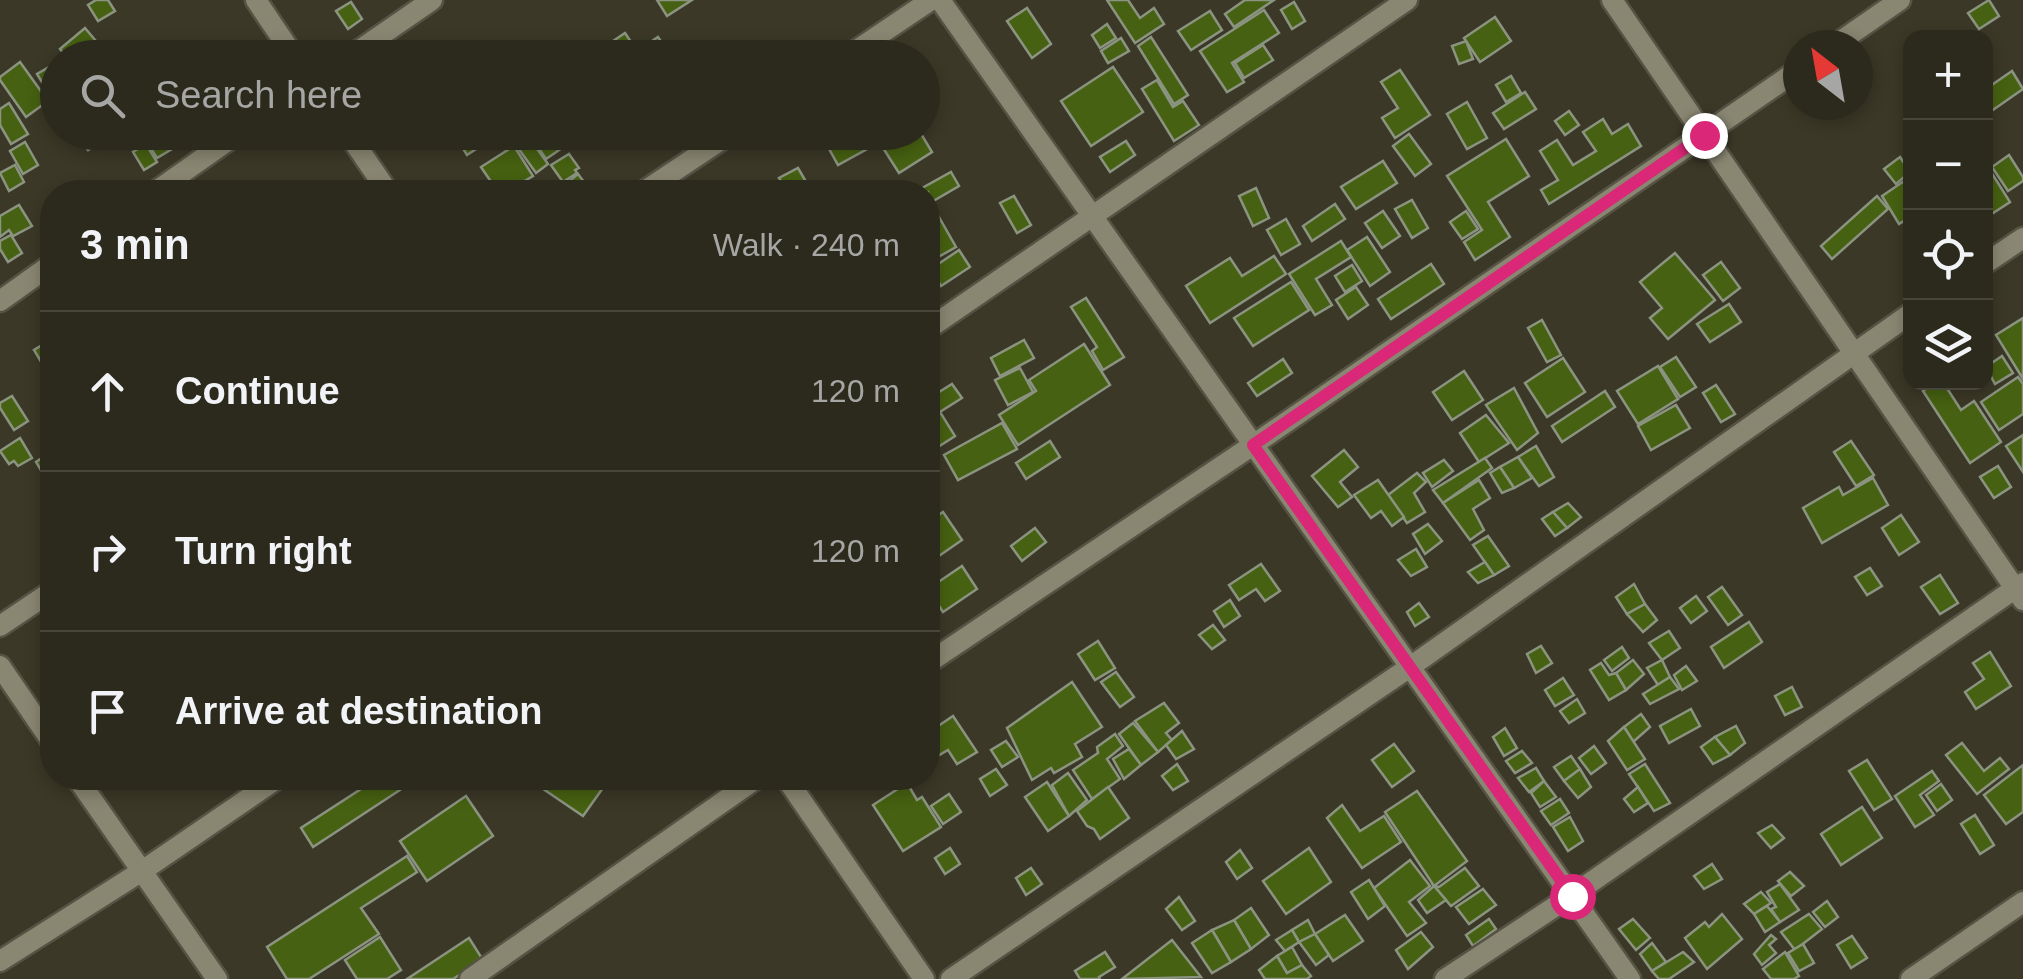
<!DOCTYPE html>
<html lang="en">
<head>
<meta charset="utf-8">
<style>
  :root { --surface:#2c2a1d; --page:#343226; --text:#f1f3f6; --muted:#a6a7a4; --line:#48463b }
  body { margin:0; font-family:Arial,sans-serif; background:var(--page); color:var(--text) }
  .controls { position:absolute; right:30px; top:30px; display:grid; overflow:hidden; border-radius:20px; box-shadow:0 5px 15px #0003 }
  .controls button { width:90px; height:90px; display:grid; place-items:center; padding:0; border:0; border-bottom:2px solid var(--line); background:var(--surface); color:var(--text); font:50px sans-serif }
  .compass { position:absolute; left:1783px; top:30px; width:90px; height:90px; border-radius:50%; background:var(--surface); box-shadow:0 5px 15px #0003; rotate:329deg }
  .stop { position:absolute; width:30px; height:30px; margin:-22px; border:8px solid #db2777; border-radius:50%; background:#fff }
  .stop.end { background:#db2777; border-color:#fff; box-shadow:0 2px 10px #0008 }
  .list { margin:0; padding:0; list-style:none }
  h2 { display:flex; justify-content:space-between; align-items:center; height:130px; margin:0; padding:0 40px; font-size:42px }
  h2 small { font-size:32px; font-weight:400; color:var(--muted) }
  .list li { display:grid; grid-template-columns:65px 1fr auto; gap:30px; align-items:center; box-sizing:border-box; height:160px; padding:0 40px; border-top:2px solid var(--line) }
  .list b { display:block; font-size:38px; white-space:nowrap }
  .list em { font-size:32px; font-style:normal; color:var(--muted) }
  .icon { flex:none; width:55px; height:55px; fill:none; stroke:currentColor; stroke-width:2; stroke-linecap:round; stroke-linejoin:round }
  .map { position:relative; flex:none; width:2023px; height:979px; overflow:hidden }
  .search { position:absolute; background:var(--surface); box-shadow:0 5px 15px #0003; left:40px; top:40px; width:900px; height:110px; display:flex; align-items:center; gap:25px; box-sizing:border-box; padding:0 35px; border-radius:55px; color:var(--muted); font-size:38px }
  .panel { position:absolute; background:var(--surface); box-shadow:0 5px 15px #0003; left:40px; top:180px; width:900px; height:610px; border-radius:40px }
  .map>svg:first-child { display:block }
  .building { fill:#466111; stroke:#8b9381; stroke-width:2.5 }
  .lines { fill:none; stroke-linecap:round; stroke-linejoin:round }
  .street-casing { stroke:#565345; stroke-width:25 }
  .street { stroke:#898672; stroke-width:20 }
  .route { stroke:#db2777; stroke-width:12 }
</style>
</head>
<body>
<div class="map">
<svg width="2023" height="979" viewBox="0 0 2023 979">
  <rect width="100%" height="100%" fill="#3b3827"/>
  <g class="building">
    <polygon points="96,0 108,0 115,11 98,21 88,5"/>
    <polygon points="657,0 692,0 667,16"/>
    <polygon points="1107,0 1128,0 1140,18 1154,8 1164,24 1135,43"/>
    <polygon points="1245,0 1274,0 1234,27 1225,14"/>
    <polygon points="1989,0 1999,16 1979,29 1968,13"/>
    <polygon points="351,2 362,19 348,29 336,11"/>
    <polygon points="1294,2 1305,21 1292,29 1281,10"/>
    <polygon points="1027,8 1051,44 1032,58 1007,21"/>
    <polygon points="1264,10 1279,33 1232,63 1244,82 1227,92 1200,51"/>
    <polygon points="1210,11 1222,30 1191,50 1178,31"/>
    <polygon points="1495,17 1511,41 1480,62 1464,38"/>
    <polygon points="1107,24 1116,38 1100,48 1092,35"/>
    <polygon points="85,28 96,41 76,58 67,58 60,49"/>
    <polygon points="625,33 637,51 658,37 668,52 659,58 588,58"/>
    <polygon points="1151,37 1188,95 1174,104 1138,46"/>
    <polygon points="1121,38 1129,51 1108,63 1101,51"/>
    <polygon points="1466,41 1473,59 1459,64 1452,46"/>
    <polygon points="541,45 546,53 554,47 561,58 523,58"/>
    <polygon points="1263,45 1273,60 1244,78 1235,63"/>
    <polygon points="20,62 48,101 26,117 0,80 0,77"/>
    <polygon points="58,62 58,106 57,107 37,74"/>
    <polygon points="1113,67 1143,112 1091,146 1061,101"/>
    <polygon points="1400,70 1430,115 1395,138 1382,118 1398,108 1381,82"/>
    <polygon points="2012,71 2023,89 1990,112 1986,106 1986,89"/>
    <polygon points="1511,76 1521,93 1506,102 1496,85"/>
    <polygon points="1157,80 1173,107 1183,101 1199,125 1174,141 1142,89"/>
    <polygon points="1525,92 1536,109 1504,129 1493,113"/>
    <polygon points="1467,102 1487,138 1467,149 1447,114"/>
    <polygon points="9,103 28,134 11,144 0,125 0,109"/>
    <polygon points="1569,111 1579,125 1565,135 1555,121"/>
    <polygon points="1603,119 1612,134 1628,124 1641,146 1549,204 1541,190 1558,180 1540,151 1557,140 1573,165 1596,151 1583,132"/>
    <polygon points="80,132 98,132 104,141 88,150 77,134"/>
    <polygon points="162,132 172,149 157,158 141,133"/>
    <polygon points="453,132 502,132 467,155"/>
    <polygon points="519,132 525,132 548,164 536,173 511,138"/>
    <polygon points="528,132 560,132 568,144 546,159"/>
    <polygon points="832,132 860,132 869,148 838,165 823,138"/>
    <polygon points="890,132 920,132 932,152 899,173 878,140"/>
    <polygon points="1409,134 1431,164 1415,176 1393,146"/>
    <polygon points="1506,139 1529,176 1488,202 1510,237 1475,260 1464,242 1482,230 1447,176"/>
    <polygon points="1126,141 1135,155 1110,172 1100,157"/>
    <polygon points="25,142 38,165 23,174 10,151"/>
    <polygon points="146,144 157,162 144,170 133,152"/>
    <polygon points="514,146 533,176 506,192 498,192 481,167"/>
    <polygon points="569,154 579,168 575,170 577,173 563,182 551,165"/>
    <polygon points="2009,155 2023,177 2023,181 2008,191 1992,167"/>
    <polygon points="1900,157 1910,172 1896,184 1884,169"/>
    <polygon points="1383,161 1397,183 1356,209 1341,187"/>
    <polygon points="1986,164 2010,202 1990,215 1986,209"/>
    <polygon points="15,165 24,182 9,191 0,173"/>
    <polygon points="798,168 812,192 788,192 779,178"/>
    <polygon points="951,172 959,186 928,204 928,192 915,192"/>
    <polygon points="578,174 590,190 587,192 556,192"/>
    <polygon points="1910,177 1910,217 1899,224 1882,196"/>
    <polygon points="1256,188 1269,218 1253,226 1239,196"/>
    <polygon points="1014,196 1031,225 1017,233 1000,203"/>
    <polygon points="1877,196 1888,209 1832,259 1821,246"/>
    <polygon points="1412,200 1428,228 1412,238 1395,209"/>
    <polygon points="1335,204 1345,219 1312,241 1303,226"/>
    <polygon points="19,205 32,226 13,236 9,230 0,237 0,216"/>
    <polygon points="935,210 956,247 940,256 928,233 928,214"/>
    <polygon points="1383,211 1400,236 1382,248 1365,223"/>
    <polygon points="1466,211 1478,229 1462,239 1450,222"/>
    <polygon points="1286,219 1300,244 1281,255 1267,230"/>
    <polygon points="11,235 22,253 8,262 0,249 0,241"/>
    <polygon points="1367,237 1390,272 1370,286 1347,250"/>
    <polygon points="1341,241 1351,257 1316,279 1332,305 1315,315 1289,274"/>
    <polygon points="959,250 970,267 941,286 931,269"/>
    <polygon points="1675,253 1715,300 1668,339 1650,318 1662,308 1640,282"/>
    <polygon points="1274,256 1286,274 1210,323 1186,286 1230,258 1242,276"/>
    <polygon points="1721,262 1740,288 1723,301 1703,275"/>
    <polygon points="1431,264 1444,284 1391,319 1378,299"/>
    <polygon points="1352,265 1362,281 1345,292 1335,276"/>
    <polygon points="1291,282 1309,310 1253,346 1234,318"/>
    <polygon points="1356,287 1368,305 1348,319 1336,300"/>
    <polygon points="1086,298 1124,357 1103,370 1092,351 1097,347 1071,307"/>
    <polygon points="1729,304 1741,322 1710,342 1697,324"/>
    <polygon points="2023,318 2023,379 1996,335"/>
    <polygon points="1542,320 1561,355 1547,362 1528,328"/>
    <polygon points="52,339 52,359 43,365 34,350"/>
    <polygon points="1024,340 1034,358 1000,376 991,358"/>
    <polygon points="1084,344 1110,385 1018,445 999,415 1036,391 1029,380"/>
    <polygon points="2002,356 2013,373 1995,384 1986,367"/>
    <polygon points="1676,357 1696,387 1680,397 1660,367"/>
    <polygon points="1563,358 1585,392 1547,417 1525,383"/>
    <polygon points="1283,359 1292,373 1257,396 1248,383"/>
    <polygon points="1658,366 1678,399 1638,424 1617,391"/>
    <polygon points="1020,368 1033,392 1008,405 995,380"/>
    <polygon points="1464,371 1483,400 1452,420 1433,392"/>
    <polygon points="2018,377 2023,384 2023,414 1999,430 1981,402"/>
    <polygon points="1935,382 1943,382 1961,410 1974,401 2001,442 1970,463 1923,391"/>
    <polygon points="952,384 962,398 940,412 955,436 938,447 928,431 928,399"/>
    <polygon points="1716,385 1735,414 1721,422 1703,393"/>
    <polygon points="1514,388 1538,433 1517,450 1486,405"/>
    <polygon points="1605,391 1615,407 1562,442 1552,426"/>
    <polygon points="12,396 28,421 14,430 0,408 0,403"/>
    <polygon points="1676,405 1690,428 1651,450 1638,426"/>
    <polygon points="1486,415 1509,443 1479,462 1460,433"/>
    <polygon points="1002,423 1017,449 958,480 944,455"/>
    <polygon points="2023,435 2023,472 2006,446"/>
    <polygon points="20,438 32,458 18,466 14,461 9,464 0,451"/>
    <polygon points="1050,441 1060,457 1026,479 1016,463"/>
    <polygon points="1851,441 1874,475 1856,486 1834,452"/>
    <polygon points="1536,446 1554,477 1539,486 1518,457"/>
    <polygon points="1344,450 1358,467 1340,482 1352,497 1338,507 1312,476"/>
    <polygon points="48,454 52,461 52,479 48,482 36,462"/>
    <polygon points="1518,457 1532,478 1514,488 1500,467"/>
    <polygon points="1485,458 1492,468 1443,503 1433,490"/>
    <polygon points="1444,460 1453,471 1432,487 1423,473"/>
    <polygon points="1998,466 2011,487 1994,498 1980,477"/>
    <polygon points="1500,467 1514,488 1502,493 1490,473"/>
    <polygon points="1417,473 1426,482 1414,493 1425,512 1407,523 1388,495"/>
    <polygon points="1873,478 1888,505 1822,543 1803,508 1839,487 1843,495"/>
    <polygon points="1378,480 1404,517 1392,526 1381,511 1371,518 1354,495"/>
    <polygon points="1479,480 1490,498 1473,509 1484,530 1470,540 1443,503"/>
    <polygon points="1568,503 1581,517 1567,528 1553,512"/>
    <polygon points="943,512 962,540 936,558 928,546 928,522"/>
    <polygon points="1553,512 1567,528 1555,536 1542,519"/>
    <polygon points="1901,515 1919,542 1899,555 1882,528"/>
    <polygon points="1428,524 1442,541 1425,554 1413,534"/>
    <polygon points="1035,528 1046,542 1022,561 1011,546"/>
    <polygon points="1488,536 1509,566 1494,575 1473,545"/>
    <polygon points="1416,549 1427,567 1411,576 1398,560"/>
    <polygon points="1485,562 1494,575 1478,583 1468,572"/>
    <polygon points="1261,564 1280,591 1265,601 1256,589 1239,600 1229,585"/>
    <polygon points="962,566 977,589 943,612 928,589"/>
    <polygon points="1870,568 1882,586 1867,595 1855,577"/>
    <polygon points="1940,575 1958,603 1940,614 1921,587"/>
    <polygon points="1634,584 1645,604 1627,614 1616,597"/>
    <polygon points="1722,587 1742,615 1728,625 1708,597"/>
    <polygon points="1696,596 1707,611 1691,623 1680,608"/>
    <polygon points="1230,600 1240,616 1224,627 1214,611"/>
    <polygon points="1419,603 1429,617 1415,626 1407,612"/>
    <polygon points="1645,604 1657,620 1643,632 1627,614"/>
    <polygon points="1749,622 1762,642 1724,668 1711,647"/>
    <polygon points="1213,625 1225,640 1212,649 1199,635"/>
    <polygon points="1669,631 1680,648 1662,660 1649,643"/>
    <polygon points="1098,641 1115,668 1095,680 1078,654"/>
    <polygon points="1541,646 1552,663 1536,673 1527,654"/>
    <polygon points="1622,647 1629,658 1612,671 1604,660"/>
    <polygon points="1990,652 2011,686 1976,709 1965,692 1984,679 1973,663"/>
    <polygon points="1633,660 1644,674 1626,690 1616,673"/>
    <polygon points="1662,660 1670,677 1658,685 1647,668"/>
    <polygon points="1601,663 1609,675 1616,673 1626,690 1609,700 1590,670"/>
    <polygon points="1686,666 1697,681 1682,690 1674,675"/>
    <polygon points="1116,672 1134,697 1120,707 1101,682"/>
    <polygon points="1670,677 1679,689 1650,704 1643,694"/>
    <polygon points="1563,678 1574,695 1555,706 1545,690"/>
    <polygon points="1072,682 1102,727 1075,744 1082,757 1054,773 1051,768 1032,780 1007,728"/>
    <polygon points="1792,687 1802,707 1785,715 1775,696"/>
    <polygon points="1577,699 1585,713 1569,723 1560,711"/>
    <polygon points="1164,703 1179,723 1166,733 1172,740 1158,752 1135,721"/>
    <polygon points="1691,709 1700,726 1669,743 1660,726"/>
    <polygon points="1641,714 1650,727 1633,742 1624,727"/>
    <polygon points="953,716 977,752 957,764 948,750 931,760 928,755 928,733"/>
    <polygon points="1133,723 1158,752 1141,765 1119,734"/>
    <polygon points="1736,726 1745,743 1730,755 1715,737"/>
    <polygon points="1624,727 1645,759 1627,770 1608,741"/>
    <polygon points="1505,728 1517,748 1504,756 1493,737"/>
    <polygon points="1182,731 1194,749 1176,759 1166,745"/>
    <polygon points="1115,734 1123,746 1107,759 1120,779 1092,799 1073,770 1098,753 1097,747"/>
    <polygon points="1715,737 1730,755 1713,764 1701,747"/>
    <polygon points="1006,741 1018,757 1002,767 991,750"/>
    <polygon points="1962,743 1984,771 2000,758 2009,769 1977,794 1946,755"/>
    <polygon points="1394,744 1414,771 1392,787 1372,760"/>
    <polygon points="1594,746 1606,763 1591,774 1579,758"/>
    <polygon points="1129,749 1141,765 1124,779 1113,759"/>
    <polygon points="1522,751 1532,763 1515,773 1506,761"/>
    <polygon points="1571,756 1580,769 1564,781 1554,767"/>
    <polygon points="1867,760 1892,799 1874,810 1849,771"/>
    <polygon points="1177,764 1188,781 1173,790 1162,776"/>
    <polygon points="1645,764 1670,803 1654,811 1629,774"/>
    <polygon points="2023,765 2023,812 2006,824 1984,795"/>
    <polygon points="1536,768 1544,781 1529,792 1518,778"/>
    <polygon points="996,769 1007,785 990,796 980,779"/>
    <polygon points="1580,769 1591,787 1578,798 1564,781"/>
    <polygon points="1932,771 1939,781 1920,795 1934,815 1915,827 1895,796"/>
    <polygon points="1068,773 1087,800 1069,816 1052,785"/>
    <polygon points="378,778 392,778 400,790 313,847 301,828"/>
    <polygon points="527,778 610,778 583,816"/>
    <polygon points="1544,781 1556,797 1540,807 1531,793"/>
    <polygon points="1047,782 1069,816 1048,831 1025,797"/>
    <polygon points="907,783 917,800 922,797 941,827 903,851 873,805"/>
    <polygon points="1941,784 1952,800 1937,811 1926,795"/>
    <polygon points="1108,787 1129,818 1100,839 1094,829 1087,826 1077,811"/>
    <polygon points="1638,787 1648,803 1634,812 1624,799"/>
    <polygon points="1417,791 1467,861 1434,886 1385,812"/>
    <polygon points="949,794 961,812 943,824 931,806"/>
    <polygon points="466,796 493,836 427,881 400,841"/>
    <polygon points="1560,799 1569,813 1551,825 1541,811"/>
    <polygon points="1342,805 1360,831 1384,816 1401,842 1362,868 1327,818"/>
    <polygon points="1862,807 1882,838 1841,865 1821,834"/>
    <polygon points="1975,815 1994,845 1980,854 1961,824"/>
    <polygon points="1570,817 1583,841 1568,851 1553,827"/>
    <polygon points="1772,825 1784,838 1771,848 1758,833"/>
    <polygon points="950,848 960,864 945,874 935,858"/>
    <polygon points="1309,848 1331,882 1286,914 1263,881"/>
    <polygon points="1240,850 1252,868 1237,879 1226,862"/>
    <polygon points="407,856 417,872 361,908 379,934 309,979 287,979 267,947"/>
    <polygon points="1410,860 1430,886 1409,902 1426,923 1407,936 1374,888"/>
    <polygon points="1712,864 1722,879 1704,889 1694,876"/>
    <polygon points="1031,868 1042,884 1026,895 1016,878"/>
    <polygon points="1465,868 1479,886 1451,906 1434,886 1439,887"/>
    <polygon points="1790,872 1804,886 1791,896 1778,881"/>
    <polygon points="1369,880 1385,906 1368,919 1351,892"/>
    <polygon points="1780,884 1799,910 1780,922 1771,909 1776,907 1767,892"/>
    <polygon points="1434,886 1446,900 1427,913 1418,900"/>
    <polygon points="1483,889 1496,905 1469,924 1456,907"/>
    <polygon points="1761,892 1771,903 1754,914 1744,904"/>
    <polygon points="1179,897 1195,921 1182,930 1166,909"/>
    <polygon points="1827,901 1838,917 1825,927 1813,912"/>
    <polygon points="1767,906 1780,922 1765,932 1754,914"/>
    <polygon points="1251,908 1269,935 1251,949 1234,920"/>
    <polygon points="1722,914 1742,939 1707,969 1685,938 1705,922 1709,927"/>
    <polygon points="1809,914 1822,929 1795,950 1781,932"/>
    <polygon points="1345,915 1363,941 1333,961 1315,934"/>
    <polygon points="1489,919 1496,929 1473,946 1466,935"/>
    <polygon points="1633,919 1650,938 1636,950 1619,929"/>
    <polygon points="1234,920 1251,949 1231,962 1212,930"/>
    <polygon points="1308,920 1315,934 1299,942 1292,930"/>
    <polygon points="1212,930 1231,962 1212,973 1192,943"/>
    <polygon points="1292,930 1299,942 1285,951 1276,940"/>
    <polygon points="1421,932 1433,947 1408,969 1396,950"/>
    <polygon points="1315,934 1329,955 1316,965 1299,942"/>
    <polygon points="1771,935 1776,939 1769,945 1776,953 1762,965 1754,954"/>
    <polygon points="1852,936 1867,958 1851,968 1837,945"/>
    <polygon points="380,937 401,970 387,979 357,979 345,960"/>
    <polygon points="469,938 483,960 453,979 407,979"/>
    <polygon points="1172,940 1201,977 1122,979"/>
    <polygon points="1652,943 1666,962 1652,971 1640,954"/>
    <polygon points="1803,944 1814,963 1799,971 1788,953"/>
    <polygon points="1292,947 1302,965 1287,973 1277,956"/>
    <polygon points="1105,952 1115,967 1099,977 1100,979 1080,979 1075,971"/>
    <polygon points="1683,952 1694,962 1669,979 1659,979 1652,971"/>
    <polygon points="1785,952 1799,976 1794,979 1771,979 1763,969"/>
    <polygon points="1277,956 1287,973 1302,965 1311,976 1307,979 1265,979 1259,970"/>
  </g>
  <g class="lines">
    <g class="street-casing">
      <g id="street">
        <polyline points="256,0 295,58"/>
        <polyline points="940,0 1630,979"/>
        <polyline points="1612,0 2023,600"/>
        <polyline points="1835,45 1900,0"/>
        <polyline points="348,58 432,0"/>
        <polyline points="845,58 931,0"/>
        <polyline points="347,132 388,192"/>
        <polyline points="155,192 240,132"/>
        <polyline points="643,192 733,132"/>
        <polyline points="1986,263 2023,238"/>
        <polyline points="0,301 52,264"/>
        <polyline points="928,329 1407,0"/>
        <polyline points="0,626 52,591"/>
        <polyline points="928,663 1253,445 1798,70"/>
        <polyline points="0,666 52,742"/>
        <polyline points="77,778 217,979"/>
        <polyline points="786,778 924,979"/>
        <polyline points="0,961 142,871 278,778"/>
        <polyline points="470,979 757,778"/>
        <polyline points="951,979 1410,667 1910,314"/>
        <polyline points="1445,979 1571,896 2023,583"/>
        <polyline points="1911,979 2023,902"/>
      </g>
    </g>
    <use href="#street" class="street"/>
  </g>
  <g class="lines">
    <polyline class="route" points="1572,896 1253,445 1704,135"/>
  </g>
</svg>
<div class="controls">
<button>+</button>
<button>−</button>
<button><svg class="icon" aria-label="locate" viewBox="0 0 24 24"><circle cx="12" cy="12" r="6"/><path d="M12 2v4M12 18v4M2 12h4M18 12h4"/></svg></button>
<button><svg class="icon" aria-label="layers" viewBox="0 0 24 24"><path d="M12 4l9 5-9 5-9-5zM3 14l9 5 9-5"/></svg></button>
</div>
<svg class="compass" viewBox="-18 -18 36 36"><path d="M0-13l5 13h-10z" fill="#e53935"/><path d="M0 13l5-13h-10z" fill="#a6a7a4"/></svg>
<div class="stop" style="left:1572px;top:896px"></div>
<div class="stop end" style="left:1704px;top:135px"></div>
<div class="search"><svg class="icon" aria-label="search" viewBox="0 0 24 24"><circle cx="10" cy="10" r="6"/><path d="M15 15l6 6"/></svg>Search here</div>
<section class="panel">
<h2>3 min<small>Walk · 240 m</small></h2>
<ul class="list">
<li><svg class="icon" aria-label="ahead" viewBox="0 0 24 24"><path d="M12 20V5M6 11l6-6 6 6"/></svg><div><b>Continue</b></div><em>120 m</em></li>
<li><svg class="icon" aria-label="right" viewBox="0 0 24 24"><path d="M7 20v-9h11M14 6l5 5-5 5"/></svg><div><b>Turn right</b></div><em>120 m</em></li>
<li><svg class="icon" aria-label="arrive" viewBox="0 0 24 24"><path d="M6 21V4h12l-3 4 3 4H6"/></svg><div><b>Arrive at destination</b></div></li>
</ul>
</section>
</div>
</body>
</html>
